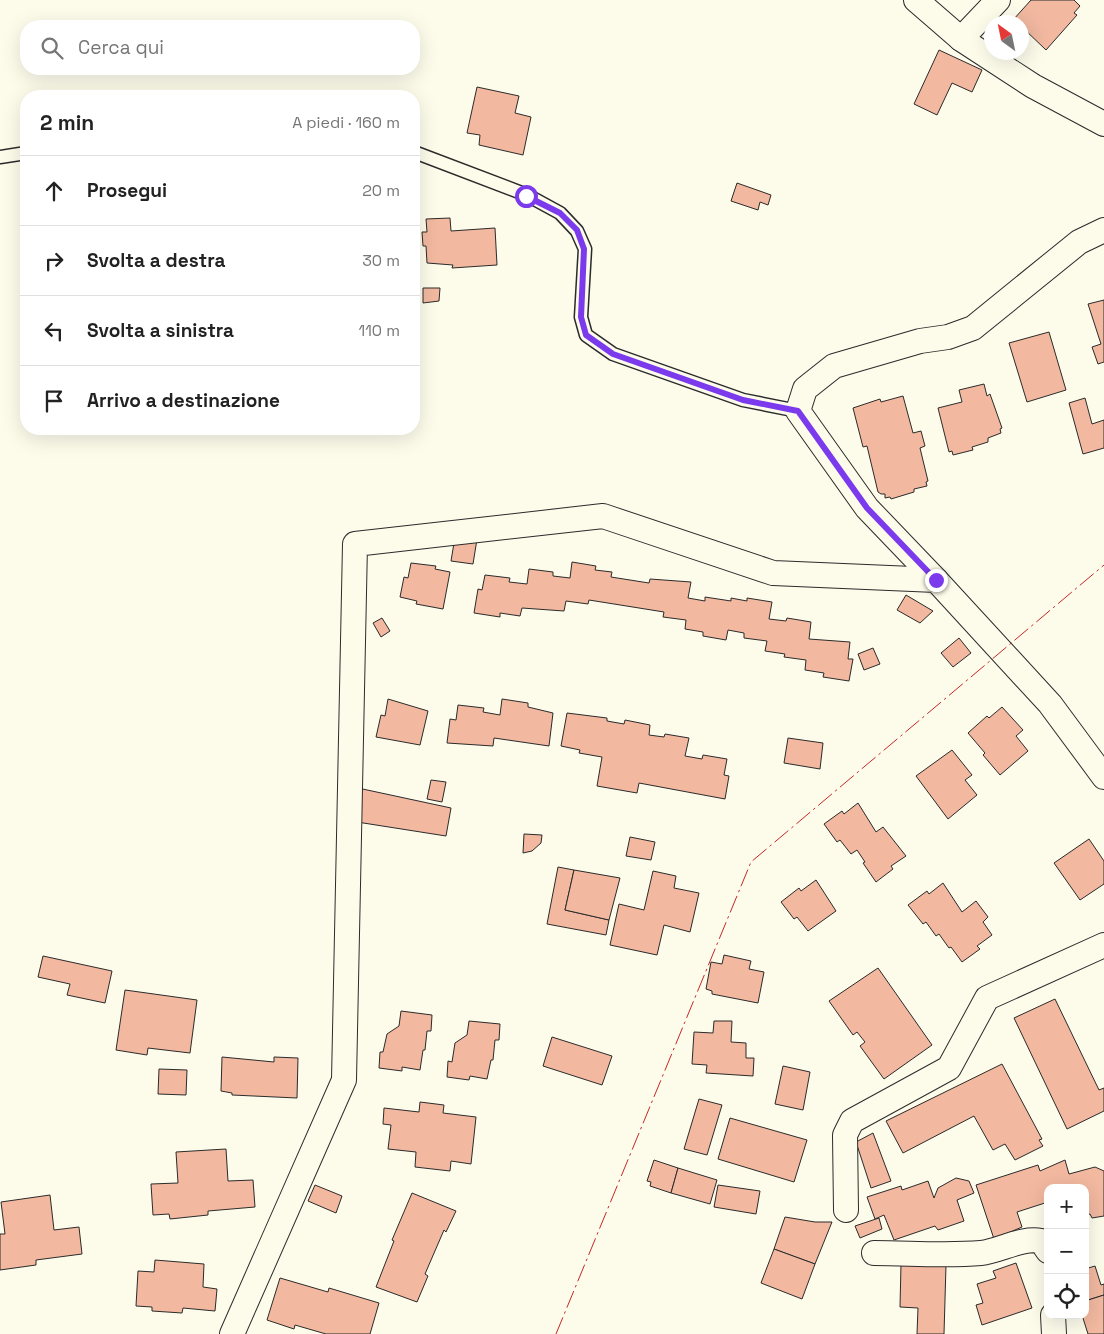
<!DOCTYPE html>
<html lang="it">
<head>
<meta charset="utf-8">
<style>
  :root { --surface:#fff; --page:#f6f6f6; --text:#222; --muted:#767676; --line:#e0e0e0 }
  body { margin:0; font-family:"Space Grotesk",sans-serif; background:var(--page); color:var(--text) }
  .controls { position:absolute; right:15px; bottom:15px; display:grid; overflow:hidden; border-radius:10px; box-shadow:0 5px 20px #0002 }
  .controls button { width:45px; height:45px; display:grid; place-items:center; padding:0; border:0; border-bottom:1px solid var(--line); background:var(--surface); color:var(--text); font:25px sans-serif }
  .compass { position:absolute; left:984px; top:15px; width:45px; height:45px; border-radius:50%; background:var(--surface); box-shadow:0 5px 20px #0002; rotate:327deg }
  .stop { position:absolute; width:15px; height:15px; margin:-11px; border:4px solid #7c3aed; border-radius:50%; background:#fff }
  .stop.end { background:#7c3aed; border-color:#fff; box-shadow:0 1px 5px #0008 }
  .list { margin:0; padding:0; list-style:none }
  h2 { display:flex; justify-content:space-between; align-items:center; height:65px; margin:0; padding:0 20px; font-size:21px }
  h2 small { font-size:16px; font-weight:400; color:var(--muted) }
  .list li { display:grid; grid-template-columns:32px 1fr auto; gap:15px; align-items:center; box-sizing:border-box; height:70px; padding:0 20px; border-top:1px solid var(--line) }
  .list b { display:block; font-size:19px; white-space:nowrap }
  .list em { font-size:16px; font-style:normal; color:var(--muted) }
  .icon { flex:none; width:28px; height:28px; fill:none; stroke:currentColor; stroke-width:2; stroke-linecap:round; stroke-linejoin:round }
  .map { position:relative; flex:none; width:1104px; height:1334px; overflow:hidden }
  .search { position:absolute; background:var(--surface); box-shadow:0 5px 20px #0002; left:20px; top:20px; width:400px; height:55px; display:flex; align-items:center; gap:12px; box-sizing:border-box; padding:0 18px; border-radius:20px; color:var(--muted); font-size:19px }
  .panel { position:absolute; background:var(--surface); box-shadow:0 5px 20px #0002; left:20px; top:90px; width:400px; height:345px; border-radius:20px }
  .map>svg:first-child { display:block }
  .building { fill:#f2b8a0; stroke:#2b2b2b }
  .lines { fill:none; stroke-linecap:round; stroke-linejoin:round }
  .lane-casing { stroke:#2b2b2b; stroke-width:15 }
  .street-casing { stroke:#2b2b2b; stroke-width:26 }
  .lane { stroke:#fdfbea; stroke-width:12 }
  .street { stroke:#fdfbea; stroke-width:24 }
  .power { stroke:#c62828; stroke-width:1; stroke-dasharray:18 4 2.5 4; stroke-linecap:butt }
  .route { stroke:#7c3aed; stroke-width:6 }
</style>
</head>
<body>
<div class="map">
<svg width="1104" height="1334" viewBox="0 0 1104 1334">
  <rect width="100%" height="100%" fill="#fdfbea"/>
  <g class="building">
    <polygon points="1031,0 1074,0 1080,6 1074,13 1077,15 1046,50 1022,27 1022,22 1013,20"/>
    <polygon points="939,50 982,70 972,92 952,83 937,115 914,104"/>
    <polygon points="477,87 519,96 515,113 531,117 523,155 479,145 480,135 467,133"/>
    <polygon points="737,183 771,195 768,205 760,202 758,210 731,201"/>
    <polygon points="450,218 451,231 495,228 497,265 452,268 453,265 427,263 426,246 423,246 422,232 427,232 426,219"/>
    <polygon points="423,288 440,288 439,301 423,303"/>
    <polygon points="1104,300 1104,362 1098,364 1092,347 1101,344 1088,304"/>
    <polygon points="1049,332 1066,390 1027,402 1009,343"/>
    <polygon points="984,384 987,396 990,394 1002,428 1000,429 1001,433 988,438 988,442 972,447 973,450 953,455 952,451 949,452 938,408 962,402 959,390"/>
    <polygon points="903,396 913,433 921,431 925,446 920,448 928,481 926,482 927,486 914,489 914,492 891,499 890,497 885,498 885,494 881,494 878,492 867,446 863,447 853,408 880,399 881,402"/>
    <polygon points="1085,398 1092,424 1104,420 1104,448 1083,454 1069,403"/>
    <polygon points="478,533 473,564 451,561 455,537"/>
    <polygon points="572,562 596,566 595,570 612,572 611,577 649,583 650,579 691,582 688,598 705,601 705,597 731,601 731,598 747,601 747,598 772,602 769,619 786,621 787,618 811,622 809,639 850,642 848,659 853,659 849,681 823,677 824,673 805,670 806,660 784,657 785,654 765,651 767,641 744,638 744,633 728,630 726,640 703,636 703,632 685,629 686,620 663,617 664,612 589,600 588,604 566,601 564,611 522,608 520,616 500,613 500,617 474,613 478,589 482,590 485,575 510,578 509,582 527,584 529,569 553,572 553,576 570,578"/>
    <polygon points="411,563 436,566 435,569 450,572 443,609 416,604 417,601 400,597 404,577 408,578"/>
    <polygon points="906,595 933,611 920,623 897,610"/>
    <polygon points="382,618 390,631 381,637 373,623"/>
    <polygon points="959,638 971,653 953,667 941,653"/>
    <polygon points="873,648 880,664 864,670 858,654"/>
    <polygon points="388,699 428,711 420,745 376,737 381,715 385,716"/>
    <polygon points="502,699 528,703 528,707 553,713 549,746 494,738 493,746 447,743 450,719 456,720 458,705 484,708 483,712 500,715"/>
    <polygon points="1002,707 1023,730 1016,736 1028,751 1000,775 983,755 985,753 968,733 987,716 989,718"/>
    <polygon points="567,713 607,718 607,721 624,724 625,720 650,725 649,735 664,737 665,734 689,738 685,756 702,759 703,755 727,759 724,775 729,776 725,799 639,783 637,793 597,786 602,757 579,753 580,750 561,746"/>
    <polygon points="788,738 823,743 820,769 784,763"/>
    <polygon points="952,750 972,775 965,780 977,795 948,819 916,776"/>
    <polygon points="431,780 446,782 442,802 427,799"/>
    <polygon points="358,788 451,808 446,836 357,822"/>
    <polygon points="858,803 876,832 883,827 906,856 891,866 893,869 876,882 863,863 865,862 857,850 851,854 840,840 837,842 824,824 842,811 844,814"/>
    <polygon points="524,834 542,835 541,843 532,851 523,853"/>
    <polygon points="630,837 655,842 651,860 626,856"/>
    <polygon points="1089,839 1104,861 1104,884 1080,900 1054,863"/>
    <polygon points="558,867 574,870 565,910 609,920 606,935 547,924"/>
    <polygon points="574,870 620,878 609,920 565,910"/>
    <polygon points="653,871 676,876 674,888 699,893 690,932 664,925 657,955 610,945 619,904 644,910"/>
    <polygon points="816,880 836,911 808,931 797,917 794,919 781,902 799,888 801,891"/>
    <polygon points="943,883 962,912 976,901 988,917 983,922 992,935 977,946 980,949 962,962 951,947 949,948 939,934 936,936 926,922 923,924 908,905 927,891 929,894"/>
    <polygon points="724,955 751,961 749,969 764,972 758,1003 712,994 712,991 706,989 711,962 722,964"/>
    <polygon points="43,956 112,971 105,1003 67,995 70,984 38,977"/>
    <polygon points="878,968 932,1045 884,1079 860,1046 865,1042 857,1032 853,1035 829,1001"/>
    <polygon points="125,990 197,1000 190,1053 148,1048 147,1055 116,1050"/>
    <polygon points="1055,999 1099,1090 1104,1088 1104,1111 1067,1129 1014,1018"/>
    <polygon points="401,1011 432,1015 431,1031 427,1031 425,1050 423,1050 420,1070 402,1067 402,1071 379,1068 380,1052 383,1052 387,1034 399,1026"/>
    <polygon points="469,1021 500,1024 499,1040 495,1040 493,1060 491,1060 487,1079 470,1076 469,1080 447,1077 448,1061 452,1062 455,1043 467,1035"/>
    <polygon points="714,1021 732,1021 731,1042 746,1043 746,1058 754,1058 753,1076 706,1073 707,1065 692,1064 694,1032 713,1033"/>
    <polygon points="552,1037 612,1056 602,1085 543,1066"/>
    <polygon points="222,1057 274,1062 274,1057 298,1058 297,1098 232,1095 232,1093 221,1091"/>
    <polygon points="1002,1064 1042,1139 1039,1140 1043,1146 1015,1160 1005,1144 993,1150 974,1116 903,1153 886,1121"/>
    <polygon points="783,1066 810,1072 803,1110 775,1104"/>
    <polygon points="159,1069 187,1070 186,1095 158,1094"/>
    <polygon points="699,1099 722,1105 707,1155 684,1149"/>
    <polygon points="420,1102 444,1105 443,1113 476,1117 471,1164 451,1161 450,1171 415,1167 416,1152 388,1149 391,1125 383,1124 384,1108 419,1112"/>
    <polygon points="730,1118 807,1140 794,1182 718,1159"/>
    <polygon points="873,1133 891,1181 871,1188 856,1142"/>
    <polygon points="226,1149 228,1181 253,1180 255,1207 208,1211 208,1215 170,1219 169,1214 153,1215 151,1184 178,1183 176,1152"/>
    <polygon points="654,1160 678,1168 671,1193 650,1186 651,1182 647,1181"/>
    <polygon points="1065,1160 1069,1174 1095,1167 1104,1171 1104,1216 1092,1218 1090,1214 1085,1215 1085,1188 1048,1188 1048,1202 1017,1212 1022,1227 994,1239 976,1185 1038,1165 1040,1171"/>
    <polygon points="678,1168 717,1180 710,1204 671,1193"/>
    <polygon points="956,1178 969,1181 974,1193 957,1200 964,1221 938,1230 935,1226 894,1240 884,1215 875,1219 867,1197 901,1186 902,1190 928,1181 934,1198 938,1188"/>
    <polygon points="315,1185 342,1196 336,1213 308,1201"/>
    <polygon points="718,1185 760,1191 756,1214 714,1207"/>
    <polygon points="412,1193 456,1211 446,1232 444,1230 425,1274 428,1276 417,1302 376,1287 394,1241 392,1240"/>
    <polygon points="50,1195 54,1230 79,1227 82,1254 36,1260 36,1265 0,1270 0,1234 5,1234 1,1202"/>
    <polygon points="785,1217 815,1222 832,1222 815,1264 774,1249"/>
    <polygon points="879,1218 882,1229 860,1238 855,1226"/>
    <polygon points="774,1249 815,1264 802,1299 761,1283"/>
    <polygon points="155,1260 204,1264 203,1287 217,1289 215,1311 183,1308 182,1313 152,1311 152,1307 136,1306 138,1271 154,1272"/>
    <polygon points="1016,1263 1032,1308 982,1325 976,1305 983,1303 977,1284 996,1278 993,1271"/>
    <polygon points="901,1264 946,1265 944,1334 917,1334 918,1308 900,1307"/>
    <polygon points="1095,1266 1101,1285 1104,1284 1104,1295 1085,1301 1085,1269"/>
    <polygon points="280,1278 328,1292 329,1288 379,1303 370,1334 326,1334 295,1325 294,1329 267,1320"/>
    <polygon points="1104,1295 1104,1334 1088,1334 1082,1315 1085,1315 1085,1301"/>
  </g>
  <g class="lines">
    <g class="lane-casing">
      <g id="lane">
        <polyline points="414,152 527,195 560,213 577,231 585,249 581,317 586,335 613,354 743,400 798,411"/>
        <polyline points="0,157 26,153"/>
      </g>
    </g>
    <g class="street-casing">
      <g id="street">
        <polyline points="916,0 961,39"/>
        <polyline points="998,0 961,39 1033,86 1104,124"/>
        <polyline points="936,580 867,508 798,411 805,389 834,366 920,341 948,337 973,328 1079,242 1104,230"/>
        <polyline points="846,1210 845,1135 852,1121 949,1068 987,998 1104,945"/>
        <path d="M874 1253C909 1253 946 1256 981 1253 1000 1251 1022 1237 1041 1241L1048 1251"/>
        <polyline points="1053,1315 1054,1334"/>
        <polyline points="232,1334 344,1080 355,544 603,516 773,573 936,580 1050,704 1104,777"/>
      </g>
    </g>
    <use href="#lane" class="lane"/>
    <use href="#street" class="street"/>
    <polyline class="power" points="556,1334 751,862 1104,565"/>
  </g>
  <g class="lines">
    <polyline class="route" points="526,196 560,213 577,230 584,249 581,317 586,335 613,354 743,400 798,411 867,508 936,580"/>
  </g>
</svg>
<div class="controls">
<button>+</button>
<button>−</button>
<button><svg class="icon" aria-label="locate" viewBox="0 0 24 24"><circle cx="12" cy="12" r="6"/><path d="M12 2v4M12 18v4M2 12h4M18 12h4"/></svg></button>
</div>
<svg class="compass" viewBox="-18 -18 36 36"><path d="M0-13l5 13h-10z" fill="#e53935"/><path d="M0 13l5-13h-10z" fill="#767676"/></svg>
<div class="stop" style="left:526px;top:196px"></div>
<div class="stop end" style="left:936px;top:580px"></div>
<div class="search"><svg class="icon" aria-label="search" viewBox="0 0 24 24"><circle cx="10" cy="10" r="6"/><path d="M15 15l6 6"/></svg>Cerca qui</div>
<section class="panel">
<h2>2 min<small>A piedi · 160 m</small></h2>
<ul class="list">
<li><svg class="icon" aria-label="ahead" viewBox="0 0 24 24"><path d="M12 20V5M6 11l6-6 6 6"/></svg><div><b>Prosegui</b></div><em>20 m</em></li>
<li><svg class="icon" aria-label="right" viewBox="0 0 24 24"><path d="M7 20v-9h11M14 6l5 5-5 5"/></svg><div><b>Svolta a destra</b></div><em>30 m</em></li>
<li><svg class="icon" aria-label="left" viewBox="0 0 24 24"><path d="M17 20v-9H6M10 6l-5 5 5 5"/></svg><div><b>Svolta a sinistra</b></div><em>110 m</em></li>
<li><svg class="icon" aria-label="arrive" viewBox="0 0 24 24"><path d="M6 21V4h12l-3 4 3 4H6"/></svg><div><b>Arrivo a destinazione</b></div></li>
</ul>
</section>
</div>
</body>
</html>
